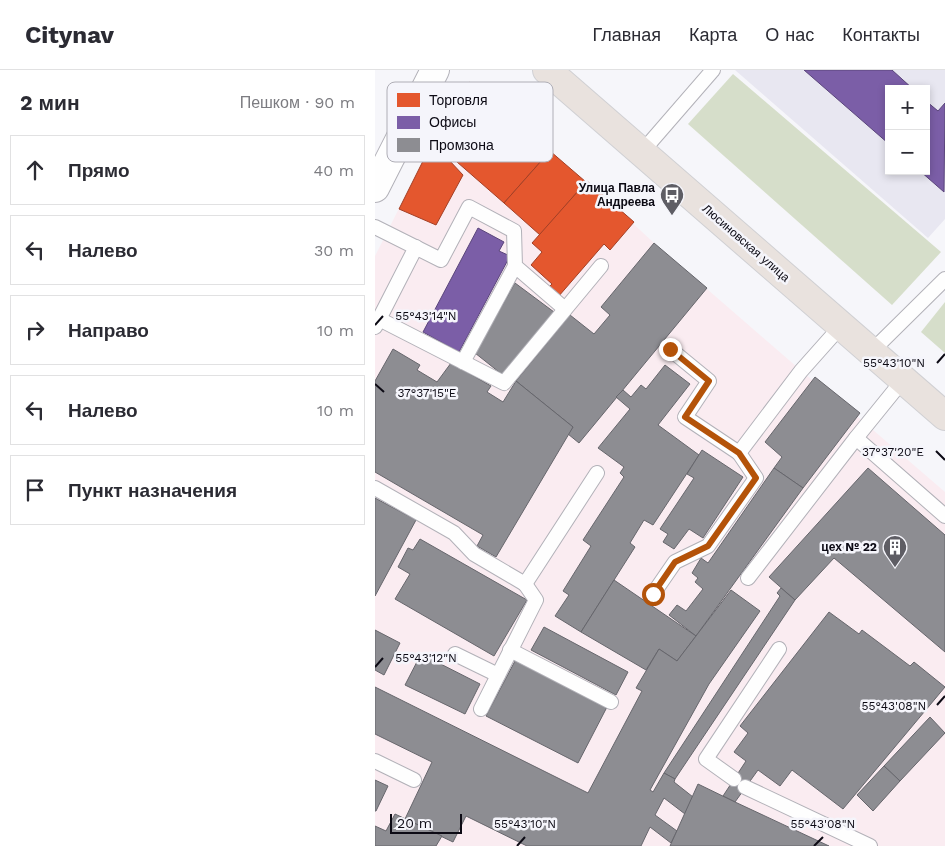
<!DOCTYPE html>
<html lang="ru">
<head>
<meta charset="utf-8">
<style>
  :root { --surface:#fff; --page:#f7f7f7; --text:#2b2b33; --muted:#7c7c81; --line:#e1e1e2 }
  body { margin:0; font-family:"Work Sans",sans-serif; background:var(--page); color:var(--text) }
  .controls { position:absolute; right:15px; top:15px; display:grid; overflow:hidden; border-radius:0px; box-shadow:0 2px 8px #0003 }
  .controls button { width:45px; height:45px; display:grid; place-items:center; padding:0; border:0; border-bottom:1px solid var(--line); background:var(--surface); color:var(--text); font:25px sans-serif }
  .scale { position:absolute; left:15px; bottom:12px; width:72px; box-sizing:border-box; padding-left:5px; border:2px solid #0c0a14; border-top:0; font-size:14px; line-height:18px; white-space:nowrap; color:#0c0a14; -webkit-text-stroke:4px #f5f5fb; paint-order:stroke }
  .stop { position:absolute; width:15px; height:15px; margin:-11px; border:4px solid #b45309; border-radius:50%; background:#fff }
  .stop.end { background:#b45309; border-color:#fff; box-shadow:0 1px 5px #0008 }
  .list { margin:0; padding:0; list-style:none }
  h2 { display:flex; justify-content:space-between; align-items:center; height:65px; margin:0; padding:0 20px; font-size:21px }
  h2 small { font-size:16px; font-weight:400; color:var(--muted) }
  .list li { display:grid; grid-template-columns:32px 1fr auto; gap:15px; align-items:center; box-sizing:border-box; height:70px; margin:0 10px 10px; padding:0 10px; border:1px solid var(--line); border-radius:0px }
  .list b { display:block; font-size:19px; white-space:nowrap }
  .list em { font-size:16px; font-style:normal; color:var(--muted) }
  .icon { flex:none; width:28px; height:28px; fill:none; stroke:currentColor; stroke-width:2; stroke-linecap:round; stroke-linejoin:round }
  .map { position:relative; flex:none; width:570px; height:776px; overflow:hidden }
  header { display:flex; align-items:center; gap:30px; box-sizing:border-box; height:70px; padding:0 25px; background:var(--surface); border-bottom:1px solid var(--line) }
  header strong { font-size:24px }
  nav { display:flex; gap:28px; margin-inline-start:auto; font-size:18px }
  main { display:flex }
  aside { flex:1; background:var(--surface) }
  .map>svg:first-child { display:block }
  .built { fill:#e8e7f1; fill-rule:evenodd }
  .industrial { fill:#faecf1 }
  .green { fill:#d6deca }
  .shops { fill:#e4572e; stroke:#a34026 }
  .offices { fill:#7b5ea7; stroke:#5a457b }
  .industry { fill:#8d8d92; stroke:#66666c }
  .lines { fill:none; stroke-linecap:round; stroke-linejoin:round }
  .service-casing { stroke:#b2b1b8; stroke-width:16 }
  .tertiary-casing { stroke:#b2b1b8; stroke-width:30 }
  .primary-casing { stroke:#d0d0d3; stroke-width:30 }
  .service { stroke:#fefefe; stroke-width:14 }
  .tertiary { stroke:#fefefe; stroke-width:28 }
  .primary { stroke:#e9e2de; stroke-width:28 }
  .route { stroke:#b45309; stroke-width:6 }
  .ticks { fill:none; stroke:#0c0a14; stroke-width:2 }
  .labels { text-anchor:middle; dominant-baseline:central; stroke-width:5; stroke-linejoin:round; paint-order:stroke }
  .poi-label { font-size:12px; font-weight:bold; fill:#0c0a14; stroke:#f5f5fb; text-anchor:end }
  .street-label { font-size:12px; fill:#0c0a14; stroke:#f5f5fb }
  .key { fill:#f5f5fb; stroke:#afaeb6; stroke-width:1 }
  .key-label { font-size:14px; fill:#0c0a14 }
  .ticks-label { font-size:12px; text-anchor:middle; fill:#0c0a14; stroke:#f5f5fb; stroke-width:5; stroke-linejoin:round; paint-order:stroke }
</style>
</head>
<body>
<header>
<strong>Citynav</strong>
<nav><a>Главная</a><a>Карта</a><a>О нас</a><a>Контакты</a></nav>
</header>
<main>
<aside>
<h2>2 мин<small>Пешком · 90 m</small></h2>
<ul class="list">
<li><svg class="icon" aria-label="ahead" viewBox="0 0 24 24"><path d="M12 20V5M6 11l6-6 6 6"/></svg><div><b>Прямо</b></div><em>40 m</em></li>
<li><svg class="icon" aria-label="left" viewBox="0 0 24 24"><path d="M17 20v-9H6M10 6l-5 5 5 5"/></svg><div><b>Налево</b></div><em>30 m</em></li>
<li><svg class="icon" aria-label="right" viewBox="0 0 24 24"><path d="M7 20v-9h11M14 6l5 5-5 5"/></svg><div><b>Направо</b></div><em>10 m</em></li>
<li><svg class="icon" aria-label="left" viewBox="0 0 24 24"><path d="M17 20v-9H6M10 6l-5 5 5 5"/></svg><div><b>Налево</b></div><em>10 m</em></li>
<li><svg class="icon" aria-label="arrive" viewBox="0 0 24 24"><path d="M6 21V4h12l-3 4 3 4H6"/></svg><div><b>Пункт назначения</b></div></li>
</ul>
</aside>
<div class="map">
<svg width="570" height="776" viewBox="0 0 570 776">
  <rect width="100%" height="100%" fill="#f6f6fa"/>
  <path class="built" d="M360 0H570V149L553 168ZM514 19H551V101H514Z"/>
  <polygon class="industrial" points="94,12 210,112 212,111 279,173 437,310 440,307 485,343 483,347 570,422 570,776 0,776 0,186 69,49"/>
  <g class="green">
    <polygon points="358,4 566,182 517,235 313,54"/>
    <polygon points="570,232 570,283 546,262"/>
  </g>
  <g class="shops">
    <polygon points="94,12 175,81 129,133 82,92 97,74 69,49"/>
    <polygon points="69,49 87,64 73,89 88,105 61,155 24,139"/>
    <polygon points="175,81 211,112 165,165 129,133"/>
    <polygon points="212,111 259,152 235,180 229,174 183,227 173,218 177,214 156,195 167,182 157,173"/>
  </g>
  <g class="offices">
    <polygon points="429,0 517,0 538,19 514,19 514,74"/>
    <polygon points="551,31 563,41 570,33 569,122 545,101 551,101"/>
    <polygon points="103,158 129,172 124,181 135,186 84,282 48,262"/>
  </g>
  <g class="industry">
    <polygon points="279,173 332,218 204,373 193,364 198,357 141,311 195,245 219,264 235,245 226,237"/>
    <polygon points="140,213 179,242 129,306 100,283"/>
    <polygon points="18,279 45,295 42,300 62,312 76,293 116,316 112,322 128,332 141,311 198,357 121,487 102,476 108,465 0,402 0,311"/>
    <polygon points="290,295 315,314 283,355 324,385 278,455 269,450 255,473 260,477 206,562 180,546 194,525 188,521 216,476 208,470 249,407 245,403 249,397 223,378 255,339 241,327 248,320 256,327 266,315 271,319"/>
    <polygon points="440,307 485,343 428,418 399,398 407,387 390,372"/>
    <polygon points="327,380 368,407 328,468 314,459 299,479 288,472 293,464 285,459 319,408 312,404"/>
    <polygon points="399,398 428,418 321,566 294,545 302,535 311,541 328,519 320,512 323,508 317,503 326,488 333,493"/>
    <polygon points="493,398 570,465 570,582 459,488 420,530 394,507"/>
    <polygon points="0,428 41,450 0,526"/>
    <polygon points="45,469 152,530 119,586 20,529 35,504 23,497 33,478 38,480"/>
    <polygon points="239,510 321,566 302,591 284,579 271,600 206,562"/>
    <polygon points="406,518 420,530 300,709 289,703 405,526 402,523"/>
    <polygon points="356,520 385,541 334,614 275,720 278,722 289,703 300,709 299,712 318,727 310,744 289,728 280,745 302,761 296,773 275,757 266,776 152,776 91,746 78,772 30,749 57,692 0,664 0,617 213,723 267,621 261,618 284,579 302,591"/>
    <polygon points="454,542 484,564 487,560 535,596 539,592 570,617 468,739 417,700 405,716 383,700 360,732 348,726 371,691 359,682 373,663 365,656"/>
    <polygon points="169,557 253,602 241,625 156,580"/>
    <polygon points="0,560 25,573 9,605 0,600"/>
    <polygon points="46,584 105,614 90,644 30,615"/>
    <polygon points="140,591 232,637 203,693 111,646"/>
    <polygon points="555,647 570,663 525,711 509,696"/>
    <polygon points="509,696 525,711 498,741 482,725"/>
    <polygon points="0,710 13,716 1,741 0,741"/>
    <polygon points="323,714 360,732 454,776 295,776"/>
    <polygon points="20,744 67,766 61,776 0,776 0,756 11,761"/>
  </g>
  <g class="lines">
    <g class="service-casing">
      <g id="service">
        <polyline points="266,83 338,0"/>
        <polyline points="0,157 66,190 94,137 139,161 140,196 190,239"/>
        <polyline points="4,249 129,313 226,196"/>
        <polyline points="0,257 41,177"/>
        <polyline points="295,279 334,311 310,347 364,383"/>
        <polyline points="496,282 570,209"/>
        <polyline points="88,292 140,196"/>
        <polyline points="481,368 570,446"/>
        <polyline points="0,418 79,463 99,484 150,514 222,403"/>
        <polyline points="373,508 481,368 528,310"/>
        <polyline points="278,524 300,492 333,476 381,408 364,383 426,301 466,256"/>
        <polyline points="135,580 236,632"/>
        <polyline points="80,584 123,605"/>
        <polyline points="106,639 161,530 150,514"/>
        <polyline points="0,691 39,710"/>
        <polyline points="359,709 331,689 404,579"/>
        <polyline points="370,717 495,776"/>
      </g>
    </g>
    <g class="tertiary-casing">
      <polyline id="tertiary" points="0,118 60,0"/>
    </g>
    <g class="primary-casing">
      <polyline id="primary" points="172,0 570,346"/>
    </g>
    <use href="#service" class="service"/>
    <use href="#tertiary" class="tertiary"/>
    <use href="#primary" class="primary"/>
  </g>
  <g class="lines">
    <polyline class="route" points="278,524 300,492 333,476 381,408 364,383 310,347 334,311 295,279"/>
  </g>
  <path class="ticks" d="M0 255 8 246M562 293 570 284M0 314 9 322M561 381 570 390M0 597 8 588M562 635 570 626M142 776 150 767M439 776 448 767"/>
  <defs>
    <g id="bus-pin" transform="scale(1.25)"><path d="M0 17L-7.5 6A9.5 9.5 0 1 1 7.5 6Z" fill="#5e5d64" stroke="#f5f5fb"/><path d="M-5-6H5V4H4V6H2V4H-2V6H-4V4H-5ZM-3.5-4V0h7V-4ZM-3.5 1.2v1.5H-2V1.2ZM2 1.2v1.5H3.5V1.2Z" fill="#fff"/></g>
    <g id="building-pin" transform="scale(1.25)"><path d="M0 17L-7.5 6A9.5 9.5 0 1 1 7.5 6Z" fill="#5e5d64" stroke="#f5f5fb"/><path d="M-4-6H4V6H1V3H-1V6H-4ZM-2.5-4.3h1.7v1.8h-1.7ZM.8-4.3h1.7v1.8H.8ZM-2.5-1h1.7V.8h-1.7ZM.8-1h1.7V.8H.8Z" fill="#fff"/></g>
  </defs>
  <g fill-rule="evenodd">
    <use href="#bus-pin" x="297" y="125"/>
    <use href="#building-pin" x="520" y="477"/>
  </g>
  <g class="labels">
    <g class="poi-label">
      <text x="280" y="118">Улица Павла<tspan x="280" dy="14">Андреева</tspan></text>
      <text x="502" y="477">цех № 22</text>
    </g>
    <g class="street-label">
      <text transform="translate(371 173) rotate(41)">Люсиновская улица</text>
    </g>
  </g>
  <rect x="12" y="12" width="166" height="80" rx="8" class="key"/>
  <rect x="22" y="23" width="23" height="14" fill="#e4572e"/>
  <rect x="22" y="46" width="23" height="13" fill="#7b5ea7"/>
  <rect x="22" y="68" width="23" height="14" fill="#8d8d92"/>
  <g class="key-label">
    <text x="54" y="35">Торговля</text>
    <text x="54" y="57">Офисы</text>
    <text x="54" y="80">Промзона</text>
  </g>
  <g class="ticks-label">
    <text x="51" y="250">55°43'14"N</text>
    <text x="519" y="297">55°43'10"N</text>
    <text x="52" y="327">37°37'15"E</text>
    <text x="518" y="386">37°37'20"E</text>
    <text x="51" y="592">55°43'12"N</text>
    <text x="519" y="640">55°43'08"N</text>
    <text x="150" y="758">55°43'10"N</text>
    <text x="448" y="758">55°43'08"N</text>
  </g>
</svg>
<div class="controls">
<button>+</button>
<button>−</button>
</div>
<div class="scale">20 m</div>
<div class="stop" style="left:278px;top:524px"></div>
<div class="stop end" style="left:295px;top:279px"></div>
</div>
</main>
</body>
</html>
